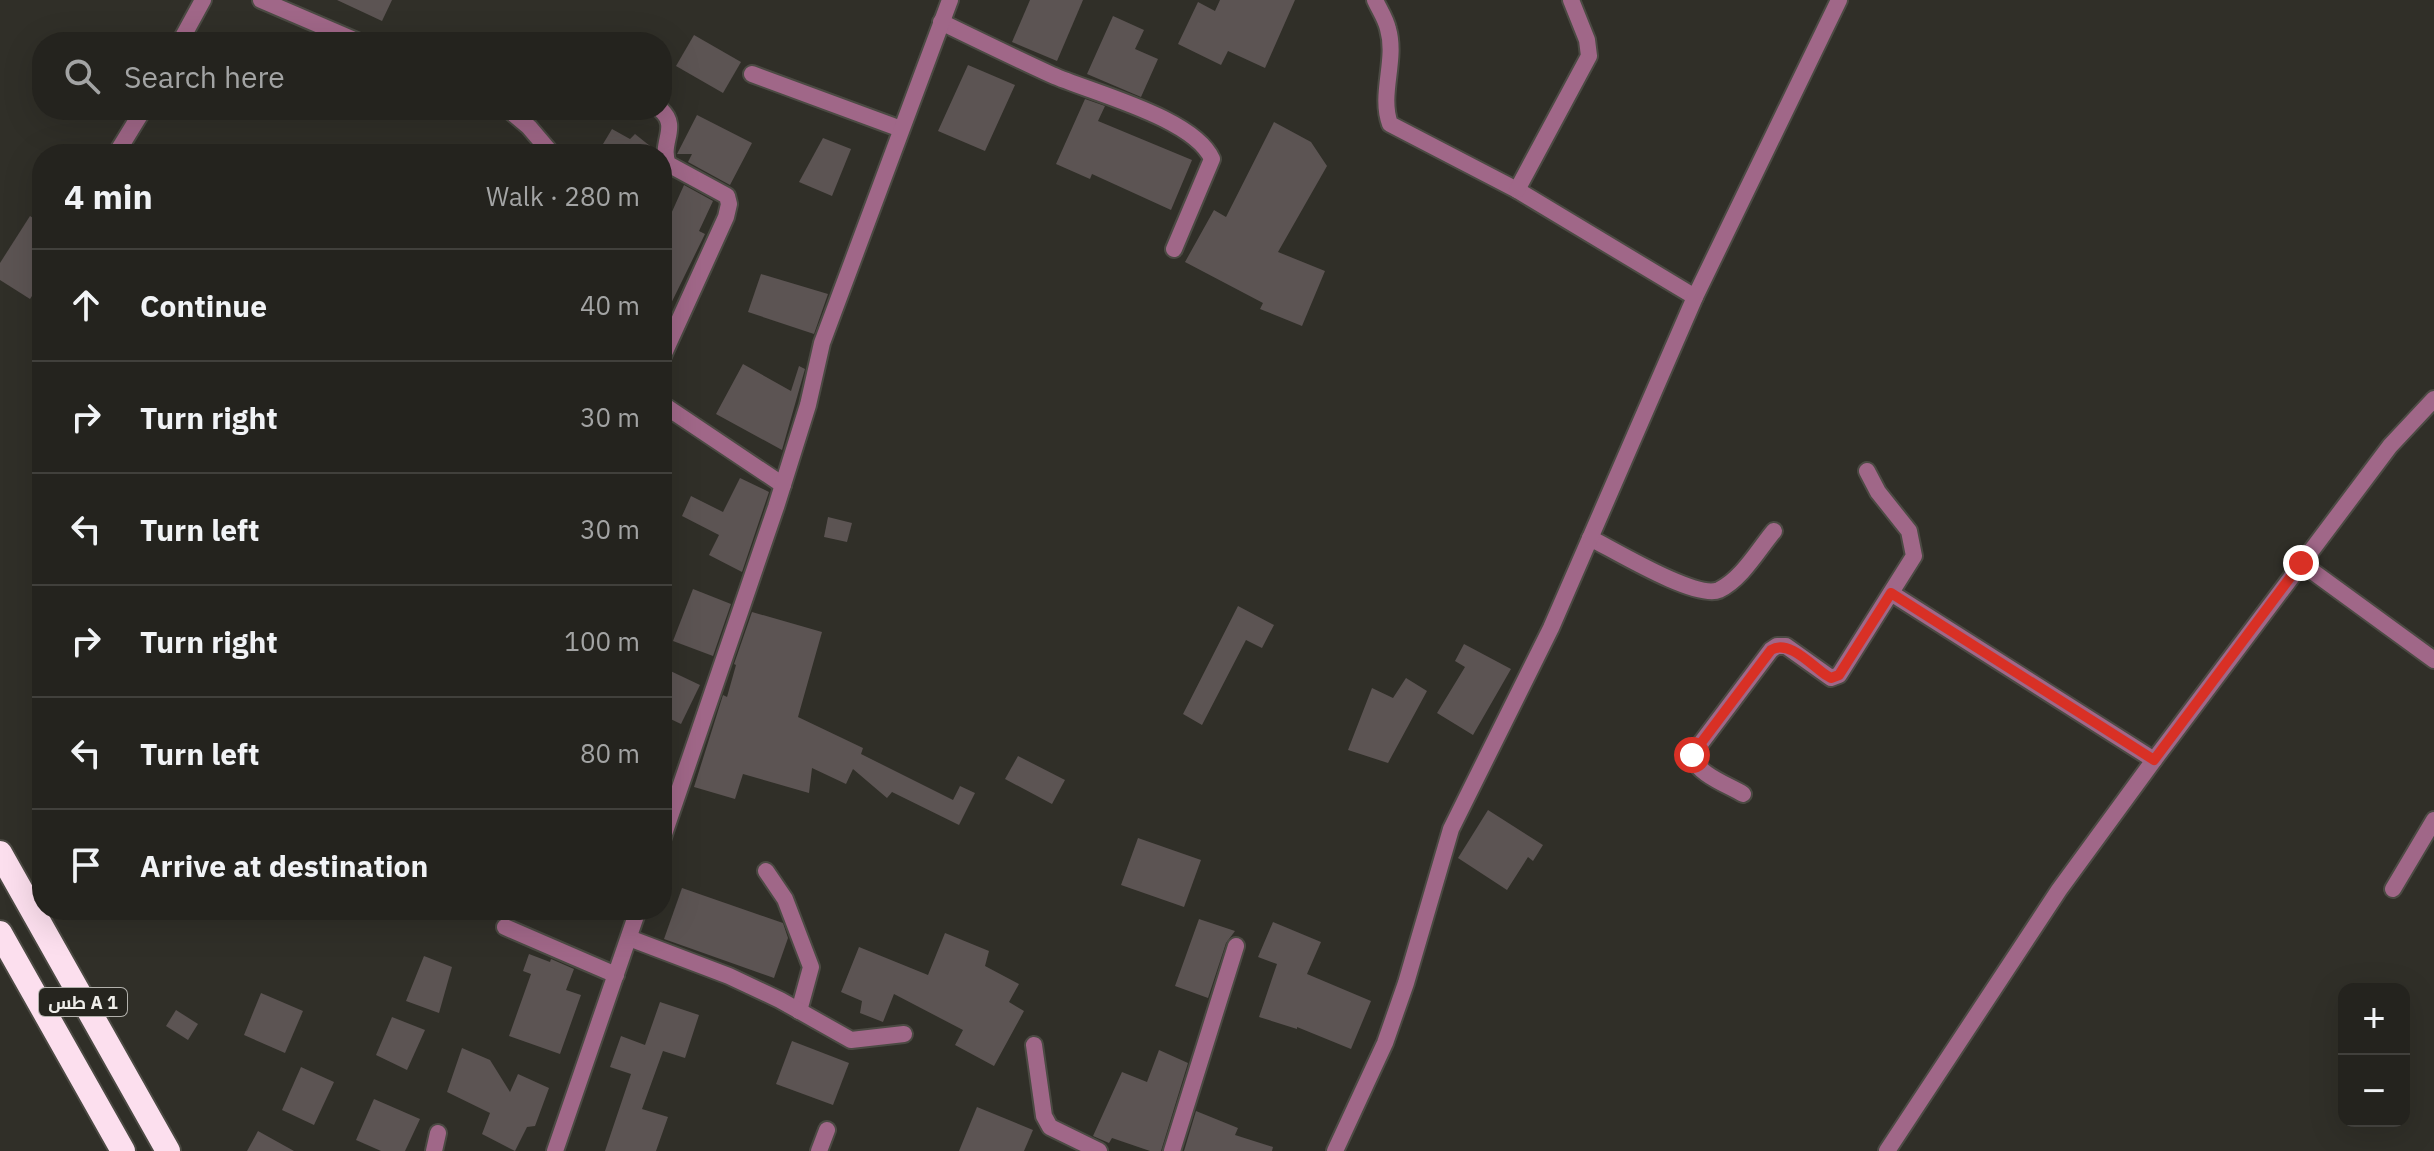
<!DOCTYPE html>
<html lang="en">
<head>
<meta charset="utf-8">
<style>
  :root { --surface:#24231e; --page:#2c2b27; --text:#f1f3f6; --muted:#a3a4a4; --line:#41403c }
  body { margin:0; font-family:"IBM Plex Sans",Cairo,sans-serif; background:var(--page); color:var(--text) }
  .controls { position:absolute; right:24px; bottom:24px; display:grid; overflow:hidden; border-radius:16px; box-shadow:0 8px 32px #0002 }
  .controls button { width:72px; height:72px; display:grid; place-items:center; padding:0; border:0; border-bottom:2px solid var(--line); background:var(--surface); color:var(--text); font:40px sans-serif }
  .stop { position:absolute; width:24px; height:24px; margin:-18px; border:6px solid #d93025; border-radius:50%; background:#fff }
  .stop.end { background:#d93025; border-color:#fff; box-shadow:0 2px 8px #0008 }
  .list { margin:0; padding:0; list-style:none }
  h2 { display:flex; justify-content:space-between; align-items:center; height:104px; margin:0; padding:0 32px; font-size:34px }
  h2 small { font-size:26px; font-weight:400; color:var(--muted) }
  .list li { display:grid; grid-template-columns:52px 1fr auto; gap:24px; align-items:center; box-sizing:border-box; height:112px; padding:0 32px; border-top:2px solid var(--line) }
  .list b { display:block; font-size:30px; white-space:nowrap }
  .list em { font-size:26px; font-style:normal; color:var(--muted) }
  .icon { flex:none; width:44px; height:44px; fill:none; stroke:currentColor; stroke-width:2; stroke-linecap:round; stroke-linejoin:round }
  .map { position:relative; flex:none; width:2434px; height:1151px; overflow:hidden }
  .search { position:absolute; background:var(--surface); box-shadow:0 8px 32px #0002; left:32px; top:32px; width:640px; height:88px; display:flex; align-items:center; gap:20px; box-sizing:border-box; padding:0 28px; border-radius:32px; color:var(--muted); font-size:30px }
  .panel { position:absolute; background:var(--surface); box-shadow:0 8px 32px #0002; left:32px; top:144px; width:640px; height:776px; border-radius:32px }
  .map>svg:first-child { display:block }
  .building { fill:#5c5453 }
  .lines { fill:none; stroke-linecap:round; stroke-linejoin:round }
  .street-casing { stroke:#4b4a43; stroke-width:20 }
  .highway-casing { stroke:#4b4a43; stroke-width:28 }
  .street { stroke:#a06788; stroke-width:16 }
  .highway { stroke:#fcdfee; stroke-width:24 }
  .route { stroke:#d93025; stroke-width:10 }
  .labels { text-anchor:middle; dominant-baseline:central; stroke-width:6; stroke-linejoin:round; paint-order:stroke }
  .shield { fill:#26251f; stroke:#b2b1ac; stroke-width:2 }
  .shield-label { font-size:18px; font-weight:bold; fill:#eeede9 }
</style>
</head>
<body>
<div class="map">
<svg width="2434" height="1151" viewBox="0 0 2434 1151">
  <rect width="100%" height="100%" fill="#302f28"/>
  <g class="building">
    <polygon points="337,0 392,0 382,21"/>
    <polygon points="1030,0 1083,0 1057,61 1012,42"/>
    <polygon points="1220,0 1295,0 1265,68 1228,51 1221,65 1178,44 1198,2 1215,11"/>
    <polygon points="1113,16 1144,30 1135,49 1158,59 1141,97 1087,74"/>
    <polygon points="694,35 741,62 723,93 676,66"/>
    <polygon points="968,65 1015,85 985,151 938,131"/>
    <polygon points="1085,99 1105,106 1098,121 1192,160 1171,210 1092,174 1090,179 1056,164"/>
    <polygon points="697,115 752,143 730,185 688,162 692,154 677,154"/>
    <polygon points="1274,122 1311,142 1327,166 1278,252 1325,271 1302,326 1260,309 1263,303 1185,262 1214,210 1226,217"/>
    <polygon points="612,129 630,139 635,134 655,150 655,154 597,154"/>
    <polygon points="823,138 851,149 832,196 799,182"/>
    <polygon points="684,185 713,201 699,231 705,234 662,322 662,234"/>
    <polygon points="30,216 42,224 42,281 30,299 0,280 0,263"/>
    <polygon points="761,274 828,294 814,334 748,312"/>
    <polygon points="743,364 791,391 799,366 805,369 782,450 716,414"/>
    <polygon points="740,478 769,492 742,572 709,555 719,535 682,516 691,496 723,512"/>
    <polygon points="828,517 852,523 847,542 824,537"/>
    <polygon points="693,589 731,604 713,656 673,641"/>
    <polygon points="1238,606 1274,625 1262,648 1246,640 1202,725 1183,714"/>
    <polygon points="752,612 822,632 798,717 863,748 861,754 953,800 960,786 975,793 959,825 892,792 887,798 853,769 846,784 812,768 809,793 743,774 735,799 694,787 723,695 727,697 736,665 734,664"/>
    <polygon points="1464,644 1511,669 1473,735 1437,713 1465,667 1455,661"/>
    <polygon points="662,667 700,685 681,724 662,715"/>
    <polygon points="1406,678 1427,691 1388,763 1348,750 1372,688 1393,698"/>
    <polygon points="1018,756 1065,780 1052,804 1005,779"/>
    <polygon points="1488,810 1543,845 1533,861 1528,857 1507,890 1458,858"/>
    <polygon points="1138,838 1201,860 1184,907 1121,885"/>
    <polygon points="682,888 783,923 788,938 774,978 664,939"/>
    <polygon points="1199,919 1235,931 1226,943 1208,998 1175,986"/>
    <polygon points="1273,922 1321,942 1307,974 1371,1001 1351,1049 1297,1027 1297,1029 1259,1017 1277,964 1258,957"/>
    <polygon points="945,933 989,951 985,966 1019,984 1009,1002 1024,1011 994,1066 955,1045 963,1030 894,994 883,1022 860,1013 862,1001 841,992 859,947 928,975"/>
    <polygon points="529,954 550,962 551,959 574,969 566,990 581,995 560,1054 509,1036 531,974 523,971"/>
    <polygon points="424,956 452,967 439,1013 406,1001"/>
    <polygon points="261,993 303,1011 285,1053 244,1035"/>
    <polygon points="660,1002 699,1015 685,1058 663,1051 642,1109 668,1117 656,1151 605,1151 631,1074 610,1067 621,1036 645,1045"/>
    <polygon points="176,1010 198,1024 188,1040 166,1026"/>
    <polygon points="392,1017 425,1030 407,1070 376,1055"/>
    <polygon points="792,1041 849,1063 833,1105 776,1084"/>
    <polygon points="462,1048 490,1060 510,1092 518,1074 549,1088 535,1126 527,1127 515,1151 482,1134 490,1113 447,1092"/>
    <polygon points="1159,1050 1188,1063 1161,1151 1150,1151 1112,1138 1109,1143 1093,1136 1122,1072 1147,1082"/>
    <polygon points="301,1067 334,1082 314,1125 282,1110"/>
    <polygon points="374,1099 420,1119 405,1151 381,1151 356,1140"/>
    <polygon points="977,1107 1033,1130 1024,1151 959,1151"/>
    <polygon points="1196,1111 1238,1128 1235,1135 1273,1147 1272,1151 1184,1151"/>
    <polygon points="258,1131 294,1151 247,1151"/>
  </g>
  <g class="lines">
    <g class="street-casing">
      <g id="street">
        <polyline points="261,0 359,42"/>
        <path d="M1375 0C1379 9 1386 19 1388 29 1397 60 1379 94 1390 124L1517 190 1695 297"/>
        <path d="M941 22C978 40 1015 58 1052 75 1093 93 1194 118 1212 159L1174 249"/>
        <polyline points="180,42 203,0"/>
        <polyline points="752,74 901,129"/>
        <polyline points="509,110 529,127 552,154"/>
        <path d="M661 110C680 127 659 143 668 164L727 196 729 204 726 217 662 358"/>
        <polyline points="116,154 143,110"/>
        <polyline points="1517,190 1589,56 1587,40 1571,0"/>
        <polyline points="662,404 783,485"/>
        <path d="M1590 538C1614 550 1696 600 1719 590 1742 579 1758 550 1774 531"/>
        <polyline points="2301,563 2434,660"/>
        <polyline points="1891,593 2154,760"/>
        <path d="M1743 794C1728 785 1695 773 1692 755L1771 650 1777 646H1786L1831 678 1839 675 1914 556 1909 531 1878 492 1867 471"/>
        <polyline points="662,840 776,507 808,405 822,343 950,0"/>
        <polyline points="766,871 785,899 811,967 799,1011"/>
        <polyline points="2393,889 2434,820"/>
        <polyline points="505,927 616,975"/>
        <polyline points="629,938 729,976 780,1000 851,1040 904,1034"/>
        <polyline points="1034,1045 1044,1116 1050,1127 1099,1151"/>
        <polyline points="434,1151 438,1133"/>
        <polyline points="555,1151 638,910"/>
        <polyline points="819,1151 827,1130"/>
        <polyline points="1172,1151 1236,946"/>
        <polyline points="1335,1151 1385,1043 1406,983 1451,829 1551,628 1695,297 1839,0"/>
        <polyline points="1887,1151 2059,890 2154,760 2390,446 2434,399"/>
      </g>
    </g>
    <g class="highway-casing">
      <g id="highway">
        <polyline points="0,853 168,1151"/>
        <polyline points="0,933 123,1151"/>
      </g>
    </g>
    <use href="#street" class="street"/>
    <use href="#highway" class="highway"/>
  </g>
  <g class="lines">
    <path class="route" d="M1692 755 1771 650C1789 639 1811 665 1826 675L1831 678 1839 675 1891 593 2154 760 2301 563"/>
  </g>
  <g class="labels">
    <rect class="shield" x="39" y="988" width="88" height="28" rx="6"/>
    <g class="shield-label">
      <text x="83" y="1002">طس A 1</text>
    </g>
  </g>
</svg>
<div class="controls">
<button>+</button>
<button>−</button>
</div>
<div class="stop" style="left:1692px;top:755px"></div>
<div class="stop end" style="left:2301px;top:563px"></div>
<div class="search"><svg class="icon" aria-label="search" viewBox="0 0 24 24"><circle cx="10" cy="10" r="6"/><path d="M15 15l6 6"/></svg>Search here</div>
<section class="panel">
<h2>4 min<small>Walk · 280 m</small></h2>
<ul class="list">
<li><svg class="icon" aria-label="ahead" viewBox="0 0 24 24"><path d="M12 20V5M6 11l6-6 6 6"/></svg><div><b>Continue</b></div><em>40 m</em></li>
<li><svg class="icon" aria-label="right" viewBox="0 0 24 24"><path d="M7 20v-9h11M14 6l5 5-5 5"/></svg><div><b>Turn right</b></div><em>30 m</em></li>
<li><svg class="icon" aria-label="left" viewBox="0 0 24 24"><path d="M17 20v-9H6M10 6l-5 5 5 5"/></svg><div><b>Turn left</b></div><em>30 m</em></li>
<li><svg class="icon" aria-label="right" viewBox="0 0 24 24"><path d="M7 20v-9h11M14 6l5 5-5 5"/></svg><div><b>Turn right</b></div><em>100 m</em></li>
<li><svg class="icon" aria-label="left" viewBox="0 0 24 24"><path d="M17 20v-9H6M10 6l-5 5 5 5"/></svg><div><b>Turn left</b></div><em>80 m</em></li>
<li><svg class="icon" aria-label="arrive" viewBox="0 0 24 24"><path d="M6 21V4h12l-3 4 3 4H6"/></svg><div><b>Arrive at destination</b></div></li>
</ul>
</section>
</div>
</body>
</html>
